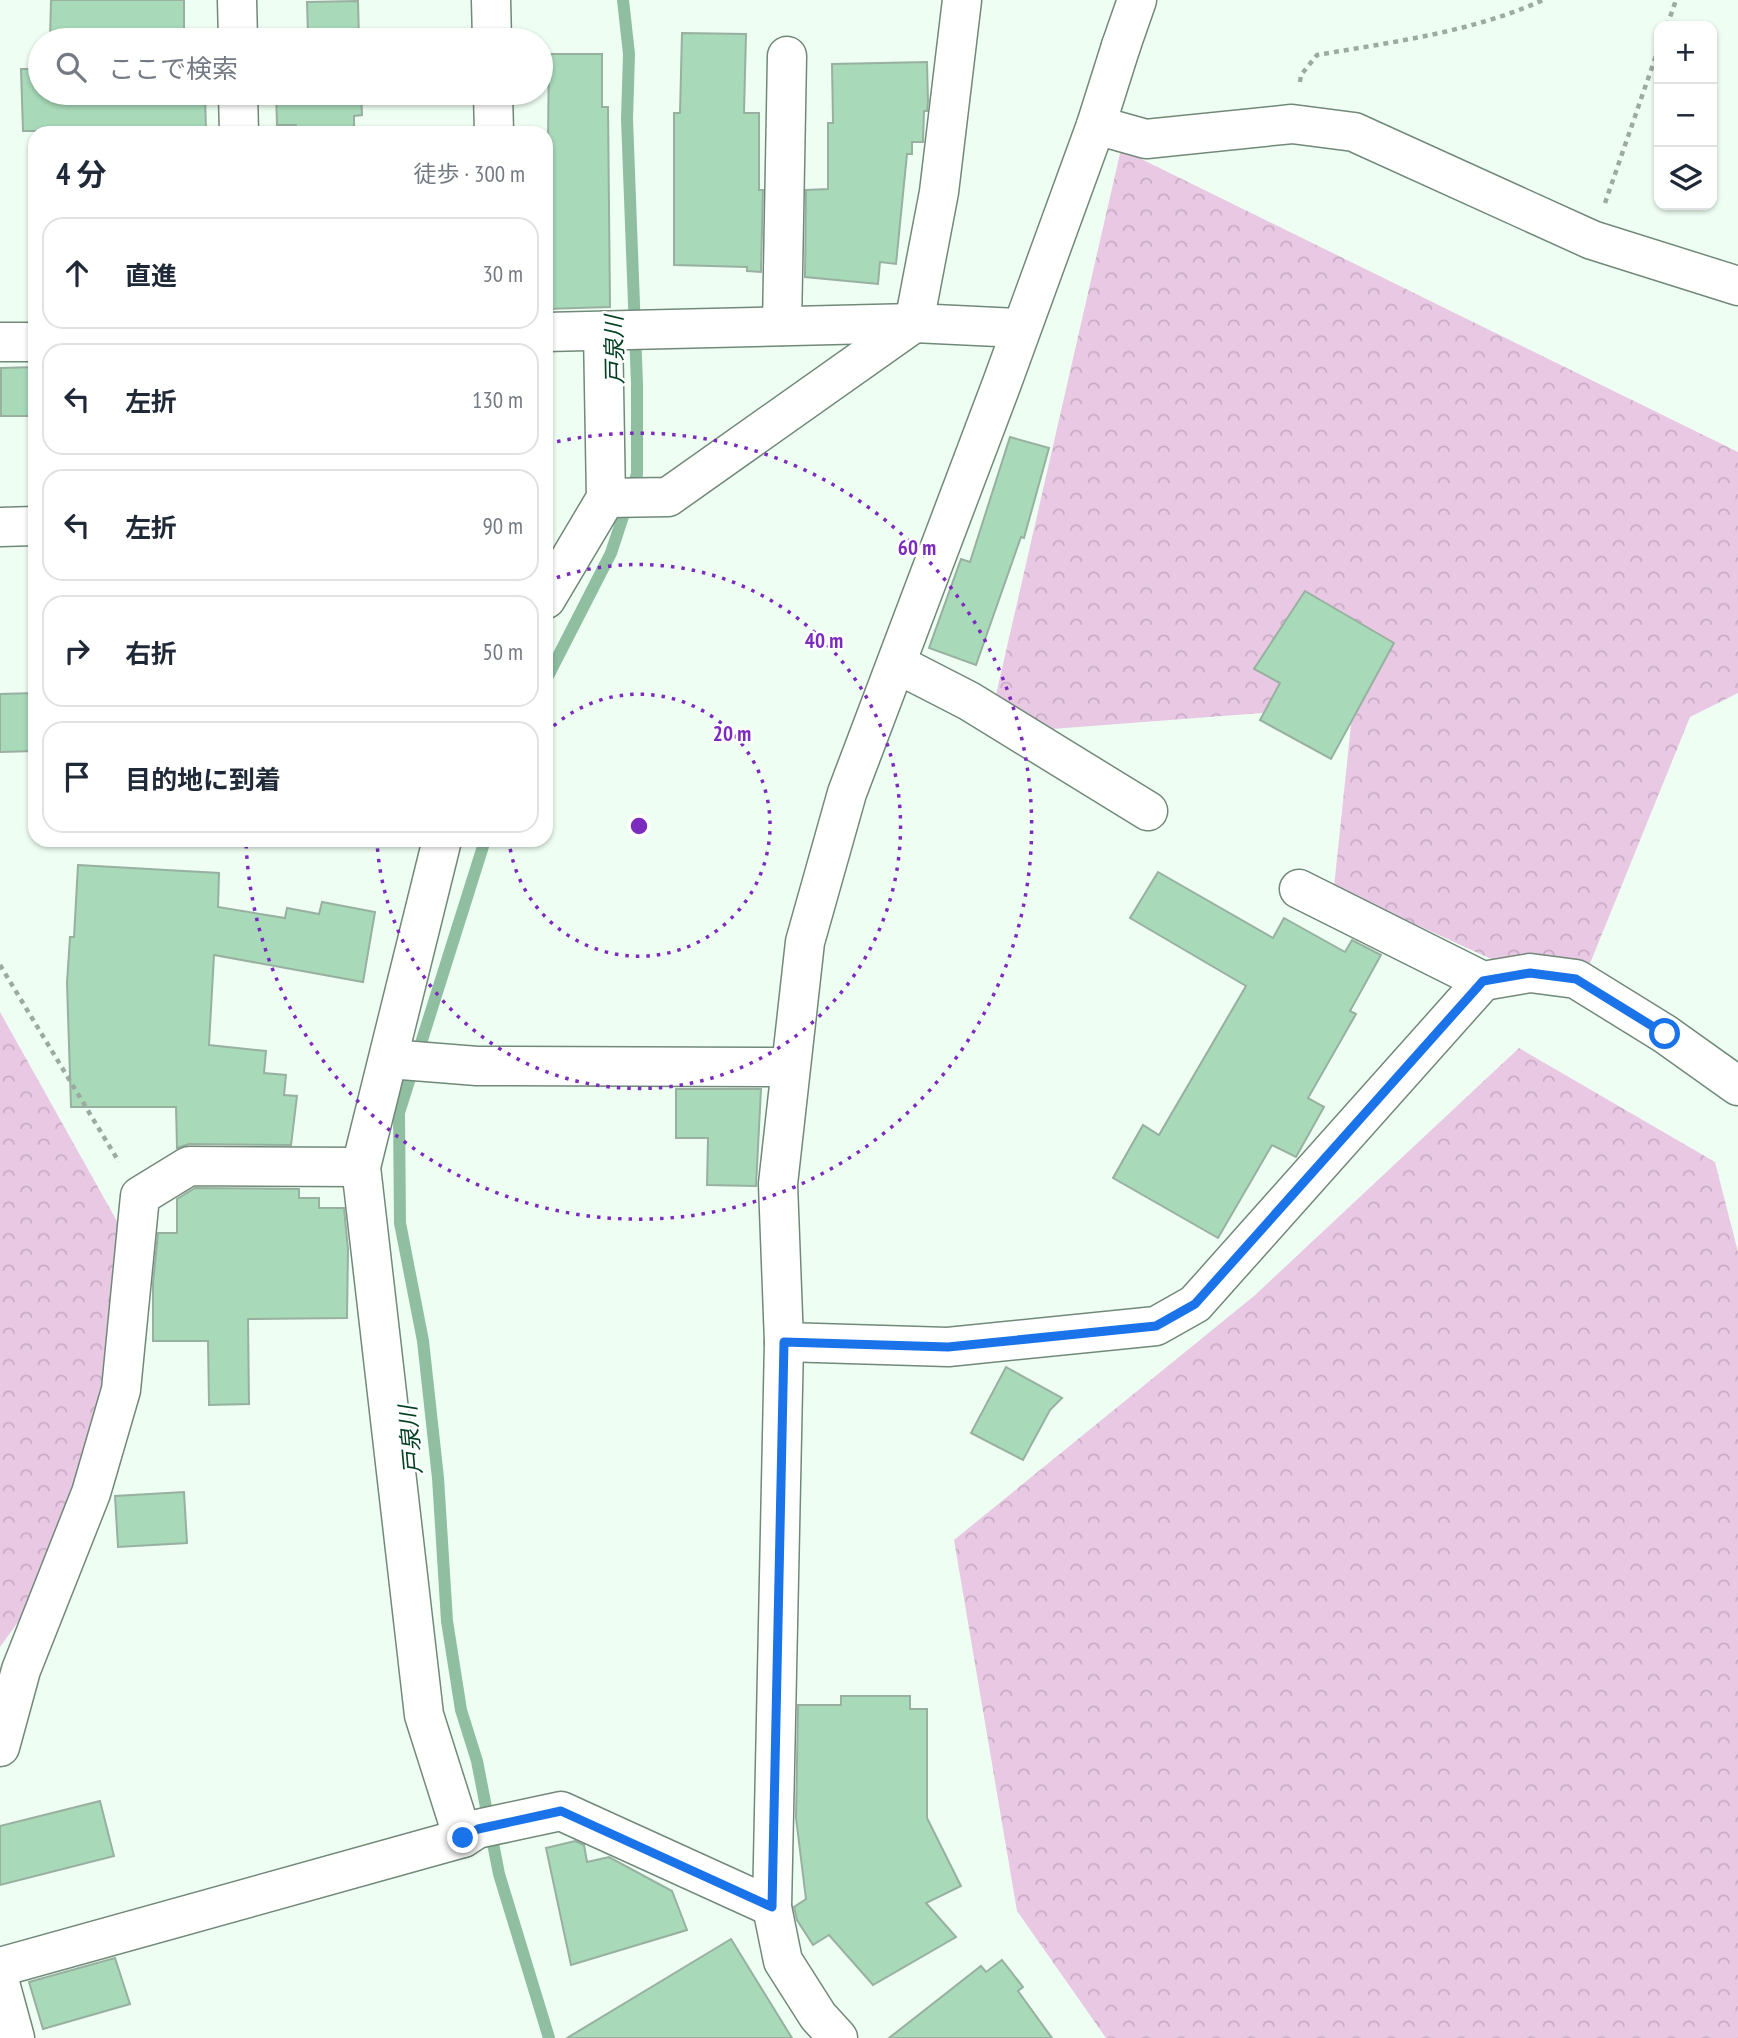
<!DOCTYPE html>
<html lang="ja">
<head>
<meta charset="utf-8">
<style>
  :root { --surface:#fff; --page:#f6f6f7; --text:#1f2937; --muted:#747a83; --line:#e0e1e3 }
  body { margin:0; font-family:"PT Sans Narrow","Noto Sans JP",sans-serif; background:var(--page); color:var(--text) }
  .controls { position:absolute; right:21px; top:21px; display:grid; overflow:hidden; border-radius:14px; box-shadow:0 2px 5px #0004 }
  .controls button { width:63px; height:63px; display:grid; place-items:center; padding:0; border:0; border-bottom:2px solid var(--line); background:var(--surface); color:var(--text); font:35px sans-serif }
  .stop { position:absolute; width:21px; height:21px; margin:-16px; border:5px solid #1a73e8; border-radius:50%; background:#fff }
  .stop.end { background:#1a73e8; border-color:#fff; box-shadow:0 2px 7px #0008 }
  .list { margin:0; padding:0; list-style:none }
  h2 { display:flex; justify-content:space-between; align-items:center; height:91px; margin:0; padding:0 28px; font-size:30px }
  h2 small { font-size:23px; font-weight:400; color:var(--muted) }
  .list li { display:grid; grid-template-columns:46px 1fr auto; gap:21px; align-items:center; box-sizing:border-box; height:112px; margin:0 14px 14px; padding:0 14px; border:2px solid var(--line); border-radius:21px }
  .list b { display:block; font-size:26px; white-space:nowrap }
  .list em { font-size:23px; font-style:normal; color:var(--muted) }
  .icon { flex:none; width:38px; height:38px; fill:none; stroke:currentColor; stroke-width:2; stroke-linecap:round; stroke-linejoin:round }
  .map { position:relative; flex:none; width:1738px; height:2038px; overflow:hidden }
  .search { position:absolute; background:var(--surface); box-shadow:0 2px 5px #0004; left:28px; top:28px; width:525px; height:77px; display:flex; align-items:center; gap:18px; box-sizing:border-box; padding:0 24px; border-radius:38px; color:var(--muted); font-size:26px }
  .panel { position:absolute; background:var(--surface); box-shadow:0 2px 5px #0004; left:28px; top:126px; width:525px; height:721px; border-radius:21px }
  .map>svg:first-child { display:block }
  .forest { fill:url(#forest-crowns) }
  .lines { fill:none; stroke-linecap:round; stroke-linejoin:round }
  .stream { stroke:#8fbfa0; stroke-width:12 }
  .building { fill:#a8d9b9; stroke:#98b0a0; stroke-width:2 }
  .minor-casing { stroke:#718979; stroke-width:41 }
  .tertiary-casing { stroke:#718979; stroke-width:41 }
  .path { stroke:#9daaa1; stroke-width:4.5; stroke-dasharray:5 5; stroke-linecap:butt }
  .minor { stroke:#fff; stroke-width:38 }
  .tertiary { stroke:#fff; stroke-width:38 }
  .route { stroke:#1a73e8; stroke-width:9 }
  .ring { fill:none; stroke:#7b2cbf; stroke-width:3.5; stroke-dasharray:3.5 7 }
  .labels { text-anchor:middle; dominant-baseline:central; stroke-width:5; stroke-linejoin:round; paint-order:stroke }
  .water-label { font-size:23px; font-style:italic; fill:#024023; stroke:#fff }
  .centre { fill:#7b2cbf; stroke:#fff; stroke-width:3.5 }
  .ring-label { font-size:21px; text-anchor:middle; font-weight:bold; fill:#7b2cbf; stroke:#fff; stroke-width:5; stroke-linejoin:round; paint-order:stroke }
</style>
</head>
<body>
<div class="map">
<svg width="1738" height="2038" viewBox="0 0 1738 2038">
  <defs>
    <pattern id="forest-crowns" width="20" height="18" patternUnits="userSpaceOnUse" patternTransform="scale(1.75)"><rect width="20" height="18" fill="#e9c8e4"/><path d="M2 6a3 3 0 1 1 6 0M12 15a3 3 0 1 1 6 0" fill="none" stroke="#c8acc4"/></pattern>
  </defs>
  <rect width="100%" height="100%" fill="#effef3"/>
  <g class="forest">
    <polygon points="1121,149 1738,452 1738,693 1690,717 1576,998 1334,887 1353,706 987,734"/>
    <polygon points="0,1012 123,1232 124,1394 41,1590 0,1647"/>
    <polygon points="1519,1048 1715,1162 1738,1252 1738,2038 1106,2038 1017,1911 954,1540 1254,1296"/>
  </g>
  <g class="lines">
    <g class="stream">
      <polyline points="546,680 611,553 637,474 637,384 627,119 629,54 623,0"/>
      <polyline points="485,840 399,1113 400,1223 423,1341 438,1478 447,1621 461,1710 477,1761 499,1874 549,2038"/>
    </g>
  </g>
  <g class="building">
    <polygon points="51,0 184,0 184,40 50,40"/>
    <polygon points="358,1 359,40 275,40 275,36 308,35 307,2"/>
    <polygon points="682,33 746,34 744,113 759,113 759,190 763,190 761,272 747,271 747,267 674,265 674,113 680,113"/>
    <polygon points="549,54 602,54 602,107 608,107 610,307 546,309"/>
    <polygon points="927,62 928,101 927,111 924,111 923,142 912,142 912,154 907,154 896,264 880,262 878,284 805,277 806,190 828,189 828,123 833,123 832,64"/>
    <polygon points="21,69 40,69 40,93 205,93 206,131 23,131"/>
    <polygon points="276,93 361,93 362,115 354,116 354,133 296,133 296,125 277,125"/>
    <polygon points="35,367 35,416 1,416 1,368"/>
    <polygon points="1010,437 1049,448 1024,538 1021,537 976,665 929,648 961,559 970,562"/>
    <polygon points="1305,591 1394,643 1331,759 1260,720 1280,683 1254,669"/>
    <polygon points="35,693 35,751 0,752 0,694"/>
    <polygon points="78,865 219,873 218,907 285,918 287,908 319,914 322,902 375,912 363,982 214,955 209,1045 266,1051 264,1073 286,1075 284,1095 297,1096 291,1145 189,1144 177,1148 176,1107 71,1107 67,983 70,937 74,937"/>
    <polygon points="1158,872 1273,938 1284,918 1345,952 1352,940 1381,955 1350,1011 1356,1014 1308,1098 1324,1107 1296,1157 1272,1145 1218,1238 1113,1178 1143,1125 1159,1135 1246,986 1130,918"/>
    <polygon points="676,1089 761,1089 756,1186 707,1185 708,1138 676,1138"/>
    <polygon points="195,1188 299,1189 299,1198 319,1198 319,1208 344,1208 348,1249 347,1318 248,1319 249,1404 209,1405 208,1341 153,1341 153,1283 158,1233 177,1233 177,1199"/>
    <polygon points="1006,1367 1062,1398 1050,1410 1023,1460 971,1433"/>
    <polygon points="184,1492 187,1543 118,1547 115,1496"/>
    <polygon points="841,1696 910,1696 910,1709 927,1709 927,1818 961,1886 926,1903 956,1937 873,1985 829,1935 813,1945 797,1920 794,1907 806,1899 796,1818 798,1705 841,1705"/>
    <polygon points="100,1801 114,1856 0,1885 0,1826"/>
    <polygon points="575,1841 584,1845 587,1862 609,1857 672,1891 687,1930 571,1965 546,1848"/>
    <polygon points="731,1939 792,2038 567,2038"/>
    <polygon points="115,1958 130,2004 43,2029 29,1982"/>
    <polygon points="1002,1960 1023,1987 1018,1991 1052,2038 889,2038 981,1966 986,1972"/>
  </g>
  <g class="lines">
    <g class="minor-casing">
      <g id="minor">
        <polyline points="237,0 238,40"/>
        <polyline points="491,0 492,40"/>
        <polyline points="238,93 239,133"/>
        <polyline points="493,93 494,133"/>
        <polyline points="1096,125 1146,139 1292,124 1354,132 1592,240 1738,286"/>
        <polyline points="782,326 787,56"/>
        <polyline points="546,332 914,323 1020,328"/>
        <polyline points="0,342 35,342"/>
        <polyline points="606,498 668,497 914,323 939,192 962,0"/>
        <polyline points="0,527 35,526"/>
        <polyline points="546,599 606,498 603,331"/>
        <polyline points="897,664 969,701 1148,811"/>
        <polyline points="442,840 361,1167 424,1715 463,1838"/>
        <polyline points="1299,889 1483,981 1530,973 1576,979 1665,1034 1738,1086"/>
        <polyline points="389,1059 477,1066 790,1067"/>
        <polyline points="784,1342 948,1347 1156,1326 1195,1304 1483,981"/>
        <polyline points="0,1747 21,1670 91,1493 121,1390 140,1196 189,1166 361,1167"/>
        <polyline points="0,1967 463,1838 477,1829 561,1811 772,1907"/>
        <polyline points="0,1983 15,2038"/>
        <polyline points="838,2038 818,2016 783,1961 772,1907 784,1342 778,1184 805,942 847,793 1002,383 1096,125 1121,46"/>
      </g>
    </g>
    <g class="tertiary-casing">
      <polyline id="tertiary" points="1121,46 1137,0"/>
    </g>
    <g class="path">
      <polyline points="1667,26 1676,0"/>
      <path d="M1300 82 1301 75 1317 55C1392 42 1473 32 1543 0"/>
      <polyline points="1605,203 1659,47"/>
      <polyline points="0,965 119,1162"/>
    </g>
    <use href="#minor" class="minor"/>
    <use href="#tertiary" class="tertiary"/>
  </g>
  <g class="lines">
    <polyline class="route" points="463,1838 478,1829 561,1811 772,1907 784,1342 948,1347 1156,1326 1195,1304 1483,981 1530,973 1576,979 1665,1034"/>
  </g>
  <g class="ring">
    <path d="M546 733A131 131 0 1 1 509 841"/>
    <path d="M547 581A262 262 0 1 1 377 842"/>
    <path d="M547 444A393 393 0 1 1 246 843"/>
  </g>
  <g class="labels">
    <g class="water-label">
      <text transform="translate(614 350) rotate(-91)">戸泉川</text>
      <text transform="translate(410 1440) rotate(-95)">戸泉川</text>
    </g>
  </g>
  <circle cx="639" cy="826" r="10" class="centre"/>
  <g class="ring-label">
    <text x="917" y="555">60 m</text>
    <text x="824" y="648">40 m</text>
    <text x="732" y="741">20 m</text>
  </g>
</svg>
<div class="controls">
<button>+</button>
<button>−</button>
<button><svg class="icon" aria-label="layers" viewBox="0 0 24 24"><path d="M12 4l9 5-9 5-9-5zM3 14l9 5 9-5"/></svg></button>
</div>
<div class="stop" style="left:1665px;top:1034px"></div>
<div class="stop end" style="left:463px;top:1838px"></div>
<div class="search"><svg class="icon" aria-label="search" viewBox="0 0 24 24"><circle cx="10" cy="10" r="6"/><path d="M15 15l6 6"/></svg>ここで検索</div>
<section class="panel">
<h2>4 分<small>徒歩 · 300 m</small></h2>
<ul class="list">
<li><svg class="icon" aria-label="ahead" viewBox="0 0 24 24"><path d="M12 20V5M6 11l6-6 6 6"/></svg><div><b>直進</b></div><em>30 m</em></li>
<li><svg class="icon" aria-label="left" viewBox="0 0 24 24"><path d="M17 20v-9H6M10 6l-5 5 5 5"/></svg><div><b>左折</b></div><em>130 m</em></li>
<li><svg class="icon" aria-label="left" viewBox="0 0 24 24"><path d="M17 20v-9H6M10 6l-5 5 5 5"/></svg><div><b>左折</b></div><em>90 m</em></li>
<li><svg class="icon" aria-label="right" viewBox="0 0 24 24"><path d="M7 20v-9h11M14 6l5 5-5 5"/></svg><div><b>右折</b></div><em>50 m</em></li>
<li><svg class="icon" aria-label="arrive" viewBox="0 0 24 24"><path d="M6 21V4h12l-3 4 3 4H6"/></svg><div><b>目的地に到着</b></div></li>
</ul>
</section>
</div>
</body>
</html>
